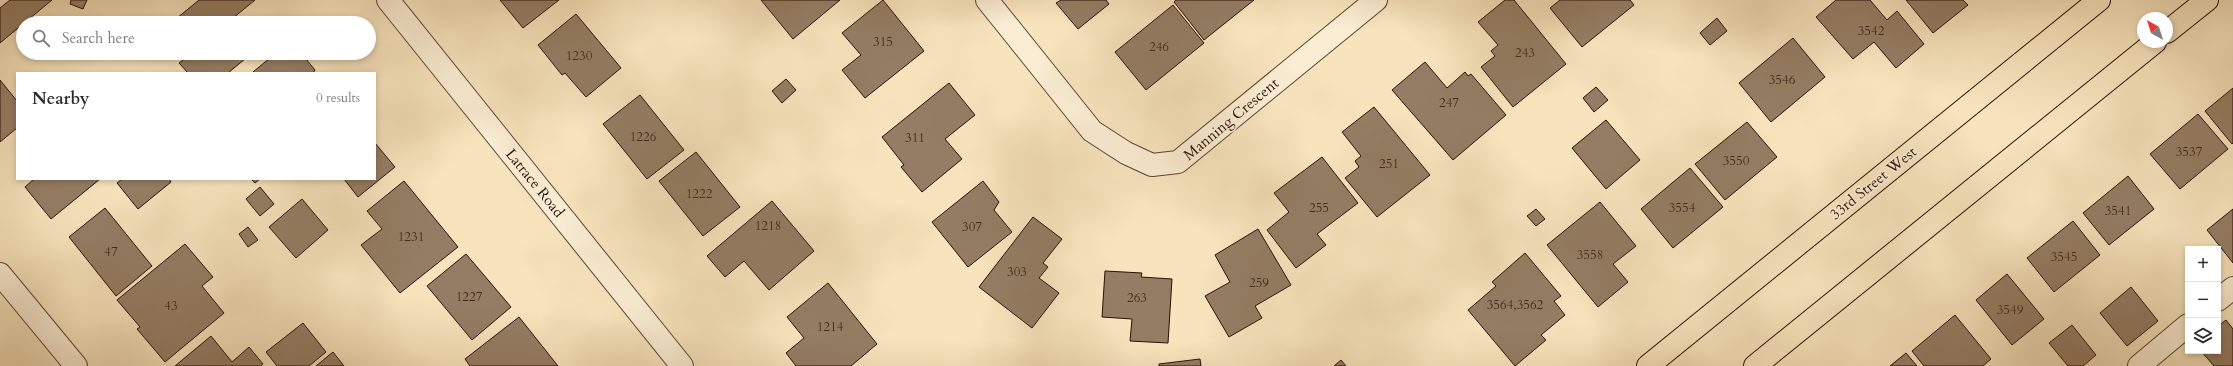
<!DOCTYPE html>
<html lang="en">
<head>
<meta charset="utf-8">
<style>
  :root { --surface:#fff; --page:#f2f2f3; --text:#2b2b33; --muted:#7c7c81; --line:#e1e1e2 }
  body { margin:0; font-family:Cardo,serif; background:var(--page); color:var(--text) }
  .controls { position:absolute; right:12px; bottom:12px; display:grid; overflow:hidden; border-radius:0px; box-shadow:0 2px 6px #0003 }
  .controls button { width:36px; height:36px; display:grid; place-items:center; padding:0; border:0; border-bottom:1px solid var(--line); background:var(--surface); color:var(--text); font:20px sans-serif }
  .compass { position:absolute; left:2137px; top:12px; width:36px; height:36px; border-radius:50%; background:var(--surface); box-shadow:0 2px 6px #0003; rotate:321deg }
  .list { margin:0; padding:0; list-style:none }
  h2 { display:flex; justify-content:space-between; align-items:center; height:52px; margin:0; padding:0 16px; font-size:17px }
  h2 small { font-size:13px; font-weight:400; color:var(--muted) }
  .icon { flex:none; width:22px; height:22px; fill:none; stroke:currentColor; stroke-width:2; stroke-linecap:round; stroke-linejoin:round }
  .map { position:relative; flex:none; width:2233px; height:366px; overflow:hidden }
  .search { position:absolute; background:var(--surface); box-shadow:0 2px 6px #0003; left:16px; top:16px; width:360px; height:44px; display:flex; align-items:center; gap:10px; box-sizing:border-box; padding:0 14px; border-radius:22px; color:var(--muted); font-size:15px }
  .panel { position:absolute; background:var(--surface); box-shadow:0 2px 6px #0003; left:16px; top:72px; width:360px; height:108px; border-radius:0px }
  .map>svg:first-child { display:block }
  .building { fill:#947d64; stroke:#290f04 }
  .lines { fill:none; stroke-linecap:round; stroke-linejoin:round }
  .minor-casing { stroke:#5c4432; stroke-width:24 }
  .major-casing { stroke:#290f04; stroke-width:24 }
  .minor { stroke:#faedd3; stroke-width:22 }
  .major { stroke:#f7e3bc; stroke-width:22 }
  .labels { text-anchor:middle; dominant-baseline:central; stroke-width:3.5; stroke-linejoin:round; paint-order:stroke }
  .number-label { font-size:13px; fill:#442a1c }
  .street-label { font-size:15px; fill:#290f04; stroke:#faedd3 }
</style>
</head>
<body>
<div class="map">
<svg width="2233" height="366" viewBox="0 0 2233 366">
  <rect width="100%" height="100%" fill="#f7e3bc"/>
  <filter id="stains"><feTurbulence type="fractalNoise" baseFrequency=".005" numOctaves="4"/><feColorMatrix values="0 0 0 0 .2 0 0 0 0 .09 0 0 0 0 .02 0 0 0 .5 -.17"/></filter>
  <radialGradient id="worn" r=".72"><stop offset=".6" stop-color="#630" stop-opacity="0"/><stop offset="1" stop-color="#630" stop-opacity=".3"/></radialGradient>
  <g class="building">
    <polygon points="10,0 52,0 0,43 0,8"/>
    <polygon points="71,0 87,0 83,9 70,4"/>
    <polygon points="199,0 255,0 227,23 171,23"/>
    <polygon points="500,0 559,0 523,28"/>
    <polygon points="761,0 840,0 793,39"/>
    <polygon points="883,0 924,51 865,98 842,70 861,55 842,33"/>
    <polygon points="1061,0 1106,0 1109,4 1078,29 1056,3"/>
    <polygon points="1176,0 1254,0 1204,40 1174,2"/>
    <polygon points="1505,0 1514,0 1566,64 1513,107 1481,67 1495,56 1491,51 1498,45 1478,22"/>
    <polygon points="1560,0 1630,0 1634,5 1582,47 1550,8"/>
    <polygon points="1836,0 1870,0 1887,20 1897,11 1924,44 1896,68 1874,42 1853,59 1816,17"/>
    <polygon points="1906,0 1963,0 1968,5 1933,33"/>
    <polygon points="1173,5 1204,43 1146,90 1115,52"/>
    <polygon points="576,14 621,68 586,97 565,73 562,75 538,45"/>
    <polygon points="1717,18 1727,31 1710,45 1700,33"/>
    <polygon points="1793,38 1825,77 1771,122 1739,83"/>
    <polygon points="192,53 250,53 251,54 228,73 188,73 179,63"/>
    <polygon points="276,53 301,53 315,70 313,73 254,73 253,72"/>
    <polygon points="1425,62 1447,88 1465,72 1468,76 1471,74 1506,115 1453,160 1392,90"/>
    <polygon points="786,79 796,90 782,103 772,91"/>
    <polygon points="0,80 17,101 17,128 0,142"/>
    <polygon points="949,83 975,115 945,139 962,159 922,192 901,167 904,165 882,137"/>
    <polygon points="1596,87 1608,100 1594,112 1583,98"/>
    <polygon points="2233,88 2233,143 2232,144 2205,111"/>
    <polygon points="640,95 684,150 647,179 603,124"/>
    <polygon points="1374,107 1430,175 1377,217 1345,178 1359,167 1355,161 1361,156 1342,132"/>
    <polygon points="2198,114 2228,149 2180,189 2150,154"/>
    <polygon points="1606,120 1640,160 1606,189 1572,148"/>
    <polygon points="1747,122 1777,157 1725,200 1695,164"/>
    <polygon points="375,143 395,167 358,197 344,179 375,179"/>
    <polygon points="696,152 740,207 703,236 659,181"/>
    <polygon points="1322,157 1358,203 1317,234 1326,245 1296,268 1267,230 1289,212 1274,193"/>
    <polygon points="1690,168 1723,207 1673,248 1641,209"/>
    <polygon points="2128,176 2154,209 2109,245 2083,213"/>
    <polygon points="34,179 100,179 51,219 25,187"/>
    <polygon points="122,179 169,179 171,182 138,209 117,183"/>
    <polygon points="251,179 260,179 255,183"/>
    <polygon points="404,181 458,247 400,293 361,245 382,229 367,211"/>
    <polygon points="983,181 999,202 994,210 1012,232 968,267 932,222"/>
    <polygon points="260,187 274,204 260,216 246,199"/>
    <polygon points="302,199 328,230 296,258 269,227"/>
    <polygon points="772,201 814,251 769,290 744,261 725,277 707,256"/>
    <polygon points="1600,202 1636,246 1613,264 1628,282 1598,307 1547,245"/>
    <polygon points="105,208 152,266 116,296 69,237"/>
    <polygon points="1536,209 1545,219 1536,226 1527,216"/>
    <polygon points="2233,209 2233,263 2207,230"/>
    <polygon points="1033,217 1062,239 1043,263 1048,267 1039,278 1059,293 1032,328 979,287"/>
    <polygon points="2073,221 2100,255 2054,292 2027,258"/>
    <polygon points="248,227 258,240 248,247 239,234"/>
    <polygon points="1258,229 1291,285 1255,306 1262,318 1229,337 1205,296 1230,282 1215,255"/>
    <polygon points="185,244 213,277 202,286 224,313 165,362 137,329 140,327 117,300"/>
    <polygon points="1525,253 1561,296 1554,301 1565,315 1541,335 1546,340 1515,366 1468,310 1496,286 1492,282"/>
    <polygon points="466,254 511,307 472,340 427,286"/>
    <polygon points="1105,271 1142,273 1141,277 1172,279 1168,343 1130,341 1132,319 1102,317"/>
    <polygon points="2007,274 2044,319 2012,345 1976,300"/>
    <polygon points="828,283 877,344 851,366 796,366 786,353 804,338 787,317"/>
    <polygon points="2131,287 2158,321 2127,346 2100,313"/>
    <polygon points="1955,315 1991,359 1983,366 1924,366 1912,351"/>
    <polygon points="519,317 558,366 470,366 465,359"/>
    <polygon points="2226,320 2233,329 2233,366 2214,366 2201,351 2218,351 2218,326"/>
    <polygon points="303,323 326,352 309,366 277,366 266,352"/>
    <polygon points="2072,325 2096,355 2083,366 2068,366 2049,343"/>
    <polygon points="211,336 232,362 249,347 263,364 261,366 175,366"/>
    <polygon points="333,352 344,366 316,366"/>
    <polygon points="1906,353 1917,366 1890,366"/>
    <polygon points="1200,359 1201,366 1159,366 1159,364"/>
    <polygon points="1341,360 1346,366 1334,366"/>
  </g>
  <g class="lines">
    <g class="minor-casing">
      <g id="minor">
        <polyline points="388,0 682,366"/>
        <polyline points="987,0 1092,131 1126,153 1152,165 1178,162 1376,0"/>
        <polyline points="0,274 76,366"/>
        <polyline points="2218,300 2233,288"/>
        <polyline points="2139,366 2188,325"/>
      </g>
    </g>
    <g class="major-casing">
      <g id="major">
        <polyline points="2167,32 2207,0"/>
        <polyline points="1648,366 2099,0"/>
        <polyline points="1755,366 2155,42"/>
      </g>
    </g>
    <use href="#minor" class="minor"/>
    <use href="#major" class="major"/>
  </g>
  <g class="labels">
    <g class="number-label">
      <text x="1871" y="31">3542</text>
      <text x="883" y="42">315</text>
      <text x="1159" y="47">246</text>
      <text x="1525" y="53">243</text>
      <text x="579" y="56">1230</text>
      <text x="1782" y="80">3546</text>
      <text x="1449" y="103">247</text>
      <text x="643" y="137">1226</text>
      <text x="915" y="138">311</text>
      <text x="2189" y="152">3537</text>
      <text x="1736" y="161">3550</text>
      <text x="1389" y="164">251</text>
      <text x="699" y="194">1222</text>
      <text x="1319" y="208">255</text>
      <text x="1682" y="208">3554</text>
      <text x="2118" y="211">3541</text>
      <text x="768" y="226">1218</text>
      <text x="972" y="227">307</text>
      <text x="411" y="237">1231</text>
      <text x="111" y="252">47</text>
      <text x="1590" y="255">3558</text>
      <text x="2064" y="257">3545</text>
      <text x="1017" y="272">303</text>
      <text x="1259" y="283">259</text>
      <text x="469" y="297">1227</text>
      <text x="1137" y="298">263</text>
      <text x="1515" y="305">3564,3562</text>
      <text x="171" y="306">43</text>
      <text x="2010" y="310">3549</text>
      <text x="830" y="327">1214</text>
    </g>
    <g class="street-label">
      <text transform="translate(1231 119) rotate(-40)">Manning Crescent</text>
      <text transform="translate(535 183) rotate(51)">Latrace Road</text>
      <text transform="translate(1873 183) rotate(-39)">33rd Street West</text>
    </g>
  </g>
  <rect width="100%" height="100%" filter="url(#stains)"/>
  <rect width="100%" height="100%" fill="url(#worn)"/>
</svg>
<div class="controls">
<button>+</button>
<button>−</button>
<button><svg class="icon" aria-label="layers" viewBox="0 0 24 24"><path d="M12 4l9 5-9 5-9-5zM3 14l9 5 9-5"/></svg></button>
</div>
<svg class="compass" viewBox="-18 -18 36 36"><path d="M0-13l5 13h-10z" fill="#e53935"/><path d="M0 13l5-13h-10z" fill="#7c7c81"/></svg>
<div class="search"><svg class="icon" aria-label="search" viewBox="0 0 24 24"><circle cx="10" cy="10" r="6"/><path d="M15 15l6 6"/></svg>Search here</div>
<section class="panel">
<h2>Nearby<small>0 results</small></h2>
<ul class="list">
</ul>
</section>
</div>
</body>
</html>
